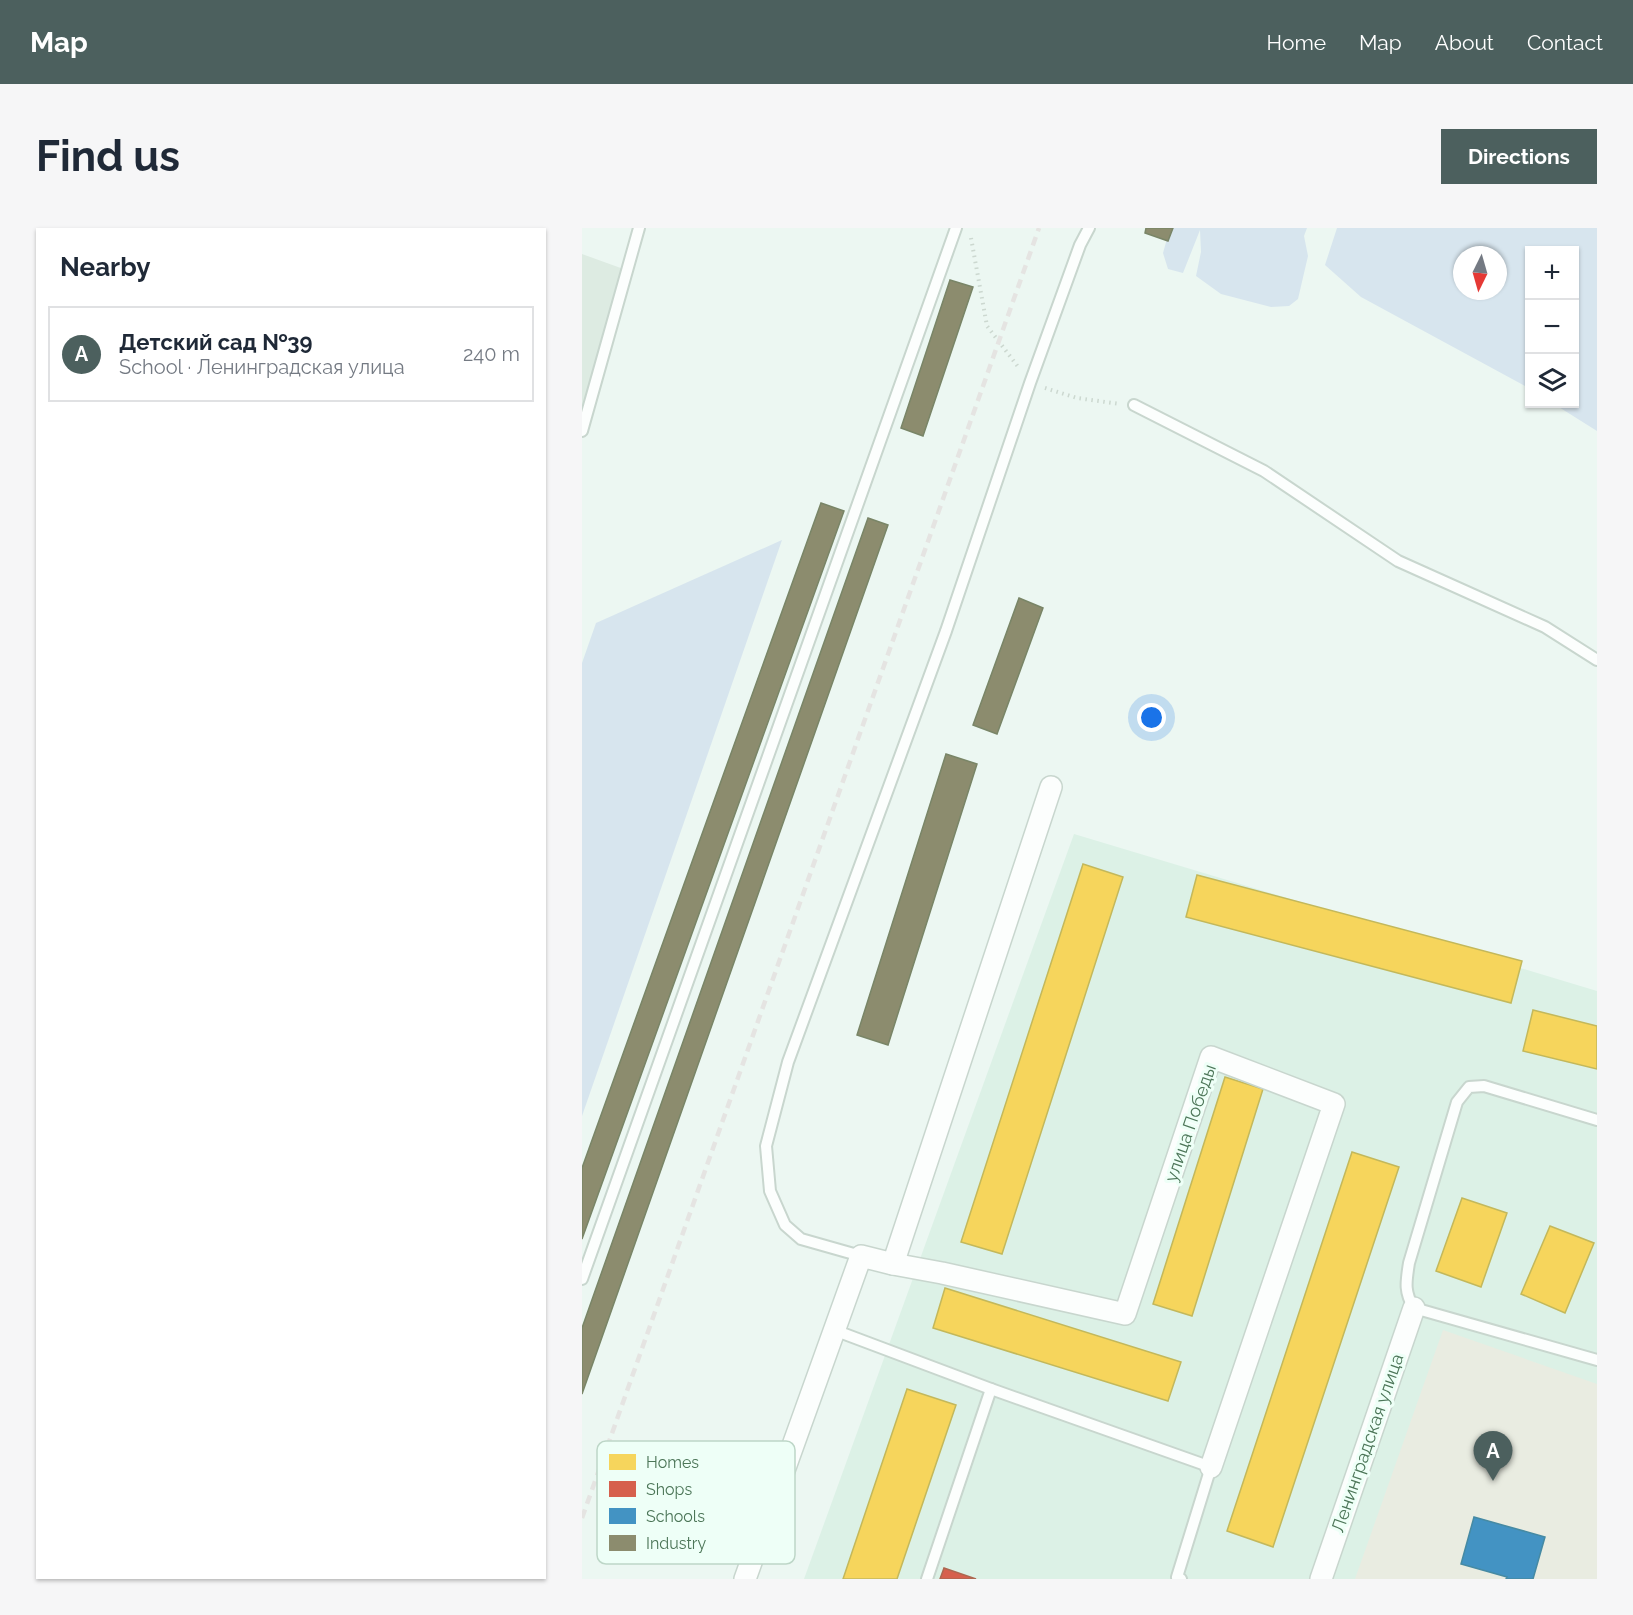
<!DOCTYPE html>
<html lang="en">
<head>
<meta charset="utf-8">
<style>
  :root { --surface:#fff; --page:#f6f6f7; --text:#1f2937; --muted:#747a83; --line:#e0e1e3; --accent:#4c605e }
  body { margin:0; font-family:Raleway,sans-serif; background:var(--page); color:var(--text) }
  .controls { position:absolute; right:18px; top:18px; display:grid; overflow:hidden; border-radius:0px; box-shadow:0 2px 4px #0004 }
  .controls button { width:54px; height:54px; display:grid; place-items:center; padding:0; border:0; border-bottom:2px solid var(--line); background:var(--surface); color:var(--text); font:30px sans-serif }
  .compass { position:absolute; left:871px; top:18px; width:54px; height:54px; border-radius:50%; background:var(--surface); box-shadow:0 2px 4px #0004; rotate:185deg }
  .you { position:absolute; left:570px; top:490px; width:21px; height:21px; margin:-15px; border:4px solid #fff; border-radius:50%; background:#1a73e8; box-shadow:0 0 0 9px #1a73e833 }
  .badge { display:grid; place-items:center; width:39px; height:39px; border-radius:50%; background:var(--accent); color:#fff; font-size:20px; font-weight:700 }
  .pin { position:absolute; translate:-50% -50px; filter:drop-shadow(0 2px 3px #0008) }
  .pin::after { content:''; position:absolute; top:32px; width:21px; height:18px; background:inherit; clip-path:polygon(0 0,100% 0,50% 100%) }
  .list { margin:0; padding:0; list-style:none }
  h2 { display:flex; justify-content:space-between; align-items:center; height:78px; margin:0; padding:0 24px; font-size:26px }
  h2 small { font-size:20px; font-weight:400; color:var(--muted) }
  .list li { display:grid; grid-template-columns:39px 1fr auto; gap:18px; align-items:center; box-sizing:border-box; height:96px; margin:0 12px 12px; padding:0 12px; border:2px solid var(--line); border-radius:0px }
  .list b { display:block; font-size:22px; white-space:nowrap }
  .list p { margin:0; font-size:20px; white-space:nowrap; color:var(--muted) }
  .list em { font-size:20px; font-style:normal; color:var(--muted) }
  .icon { flex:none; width:33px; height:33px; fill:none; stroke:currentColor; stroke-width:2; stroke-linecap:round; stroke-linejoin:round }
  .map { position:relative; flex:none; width:1015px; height:1351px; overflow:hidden; border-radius:0px }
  header { display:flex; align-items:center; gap:36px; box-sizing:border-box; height:84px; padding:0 30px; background:var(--accent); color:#fff }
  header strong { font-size:28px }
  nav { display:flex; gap:33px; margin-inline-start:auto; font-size:21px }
  .intro { display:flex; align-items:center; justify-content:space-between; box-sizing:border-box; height:144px; padding:0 36px }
  h1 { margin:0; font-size:42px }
  .button { padding:15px 27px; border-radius:0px; background:var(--accent); color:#fff; font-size:21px; font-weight:700 }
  main { display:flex; gap:36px; padding:0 36px }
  aside { flex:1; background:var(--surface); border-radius:0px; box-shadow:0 2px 4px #0004 }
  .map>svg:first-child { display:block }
  .residential { fill:#dcf1e6 }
  .industrial { fill:#ddebe2 }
  .education { fill:#e9ece1 }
  .green { fill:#d7e5ee; fill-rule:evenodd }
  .homes { fill:#f6d55c; stroke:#c3b85b; stroke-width:1.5 }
  .shops { fill:#d6604d; stroke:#ad6750; stroke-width:1.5 }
  .schools { fill:#4393c3; stroke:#468aa3; stroke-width:1.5 }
  .industry { fill:#8c8c6e; stroke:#798567; stroke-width:1.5 }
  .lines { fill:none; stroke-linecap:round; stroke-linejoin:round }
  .lane-casing { stroke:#c8d6ce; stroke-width:14 }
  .street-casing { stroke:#c8d6ce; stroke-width:24 }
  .path { stroke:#ccd8d0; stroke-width:4; stroke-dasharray:1.5 4.5; stroke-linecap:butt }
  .lane { stroke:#fcfefd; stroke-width:10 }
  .street { stroke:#fcfefd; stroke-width:21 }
  .rail { stroke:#e5e4e2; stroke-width:4.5; stroke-dasharray:9 6; stroke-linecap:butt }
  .labels { text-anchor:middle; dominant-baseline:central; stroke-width:6; stroke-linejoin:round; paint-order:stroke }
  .street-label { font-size:18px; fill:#4c7658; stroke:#eefff7 }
  .key { fill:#eefff7; stroke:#bdd6c7; stroke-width:1.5 }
  .key-label { font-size:16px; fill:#4c7658 }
</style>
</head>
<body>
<header>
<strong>Map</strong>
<nav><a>Home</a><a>Map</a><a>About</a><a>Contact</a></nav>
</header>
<div class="intro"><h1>Find us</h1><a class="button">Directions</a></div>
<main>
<aside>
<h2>Nearby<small></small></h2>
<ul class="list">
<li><span class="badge">A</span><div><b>Детский сад №39</b><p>School · Ленинградская улица</p></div><em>240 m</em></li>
</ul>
</aside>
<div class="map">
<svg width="1015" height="1351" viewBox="0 0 1015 1351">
  <rect width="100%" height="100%" fill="#ecf7f2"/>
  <polygon class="residential" points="492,606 1015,763 1015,1351 222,1351"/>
  <polygon class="industrial" points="0,26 47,43 0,193"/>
  <polygon class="education" points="861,1102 1015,1156 1015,1351 773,1351"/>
  <g class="green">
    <polygon points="588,0 725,0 722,8 726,28 716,71 707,78 689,79 639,66 614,48 619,24 618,2 601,45 586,41 581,25"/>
    <path d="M755 0H1015V203L972 176H993V22H948L947 160 779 69 743 37ZM880 27H916V63H880Z"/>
    <polygon points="200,312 0,888 0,435 14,395"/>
  </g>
  <g class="homes">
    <polygon points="501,636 541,649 420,1026 379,1014"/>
    <polygon points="615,647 940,733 929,775 604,689"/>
    <polygon points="951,782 1015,798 1015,841 941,823"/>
    <polygon points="643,849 681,861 610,1088 571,1076"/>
    <polygon points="770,924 817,939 691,1319 645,1303"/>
    <polygon points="880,970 925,985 899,1059 854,1043"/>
    <polygon points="968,998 1012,1015 983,1085 939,1066"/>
    <polygon points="363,1060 599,1134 586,1173 351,1100"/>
    <polygon points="325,1161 374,1177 315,1351 261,1351"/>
  </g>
  <polygon class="shops" points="362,1340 394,1351 358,1351"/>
  <polygon class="schools" points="892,1289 963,1309 951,1351 924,1351 925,1349 879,1336"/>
  <g class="industry">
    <polygon points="564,0 591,0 586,13 563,5"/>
    <polygon points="368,52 391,59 341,208 319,200"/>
    <polygon points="239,275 262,283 0,1011 0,940"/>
    <polygon points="286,290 306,297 0,1166 0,1100"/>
    <polygon points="437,370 461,380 415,506 391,497"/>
    <polygon points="364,526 395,536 306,817 275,807"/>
  </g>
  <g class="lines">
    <g class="lane-casing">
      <g id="lane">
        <polyline points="552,177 682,243 816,333 963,399 1015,432"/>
        <polyline points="0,203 57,0"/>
        <path d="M1015 892 902 858 887 859 875 874 827 1035C824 1054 822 1064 832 1080L1015 1132"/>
        <polyline points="279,1028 219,1011 203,997 188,963 184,918 206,834 364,403 448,155 498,17 507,0"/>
        <polyline points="0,1051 374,0"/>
        <polyline points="252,1102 409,1161 629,1239 595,1349 599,1351"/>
        <polyline points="345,1351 409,1161"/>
      </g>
    </g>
    <g class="street-casing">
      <g id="street">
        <polyline points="311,1036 360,1045 543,1086 629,829 752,876 629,1239"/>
        <polyline points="163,1351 279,1028 311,1036 469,559"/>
        <polyline points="739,1351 832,1080"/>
      </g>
    </g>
    <g class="path">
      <polyline points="389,10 405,98 437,140"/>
      <polyline points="463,160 495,170 538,176"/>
    </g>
    <use href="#lane" class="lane"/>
    <use href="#street" class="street"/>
    <polyline class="rail" points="0,1290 457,0"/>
  </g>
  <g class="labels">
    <g class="street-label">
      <text transform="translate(608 895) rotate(-71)">улица Победы</text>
      <text transform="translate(785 1215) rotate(-71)">Ленинградская улица</text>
    </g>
  </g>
  <rect x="15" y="1213" width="198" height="123" rx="9" class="key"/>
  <rect x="27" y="1226" width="27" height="16" fill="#f6d55c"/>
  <rect x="27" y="1253" width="27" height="16" fill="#d6604d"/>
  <rect x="27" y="1280" width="27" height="16" fill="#4393c3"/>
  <rect x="27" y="1307" width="27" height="16" fill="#8c8c6e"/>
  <g class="key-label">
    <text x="64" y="1240">Homes</text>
    <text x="64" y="1267">Shops</text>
    <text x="64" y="1294">Schools</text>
    <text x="64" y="1321">Industry</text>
  </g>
</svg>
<div class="controls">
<button>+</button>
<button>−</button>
<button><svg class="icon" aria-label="layers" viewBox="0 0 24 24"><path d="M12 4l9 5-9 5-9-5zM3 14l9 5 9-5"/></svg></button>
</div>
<svg class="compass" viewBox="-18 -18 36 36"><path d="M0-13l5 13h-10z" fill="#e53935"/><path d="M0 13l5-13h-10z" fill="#747a83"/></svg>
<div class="you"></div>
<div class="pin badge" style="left:911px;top:1253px">A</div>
</div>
</main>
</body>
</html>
